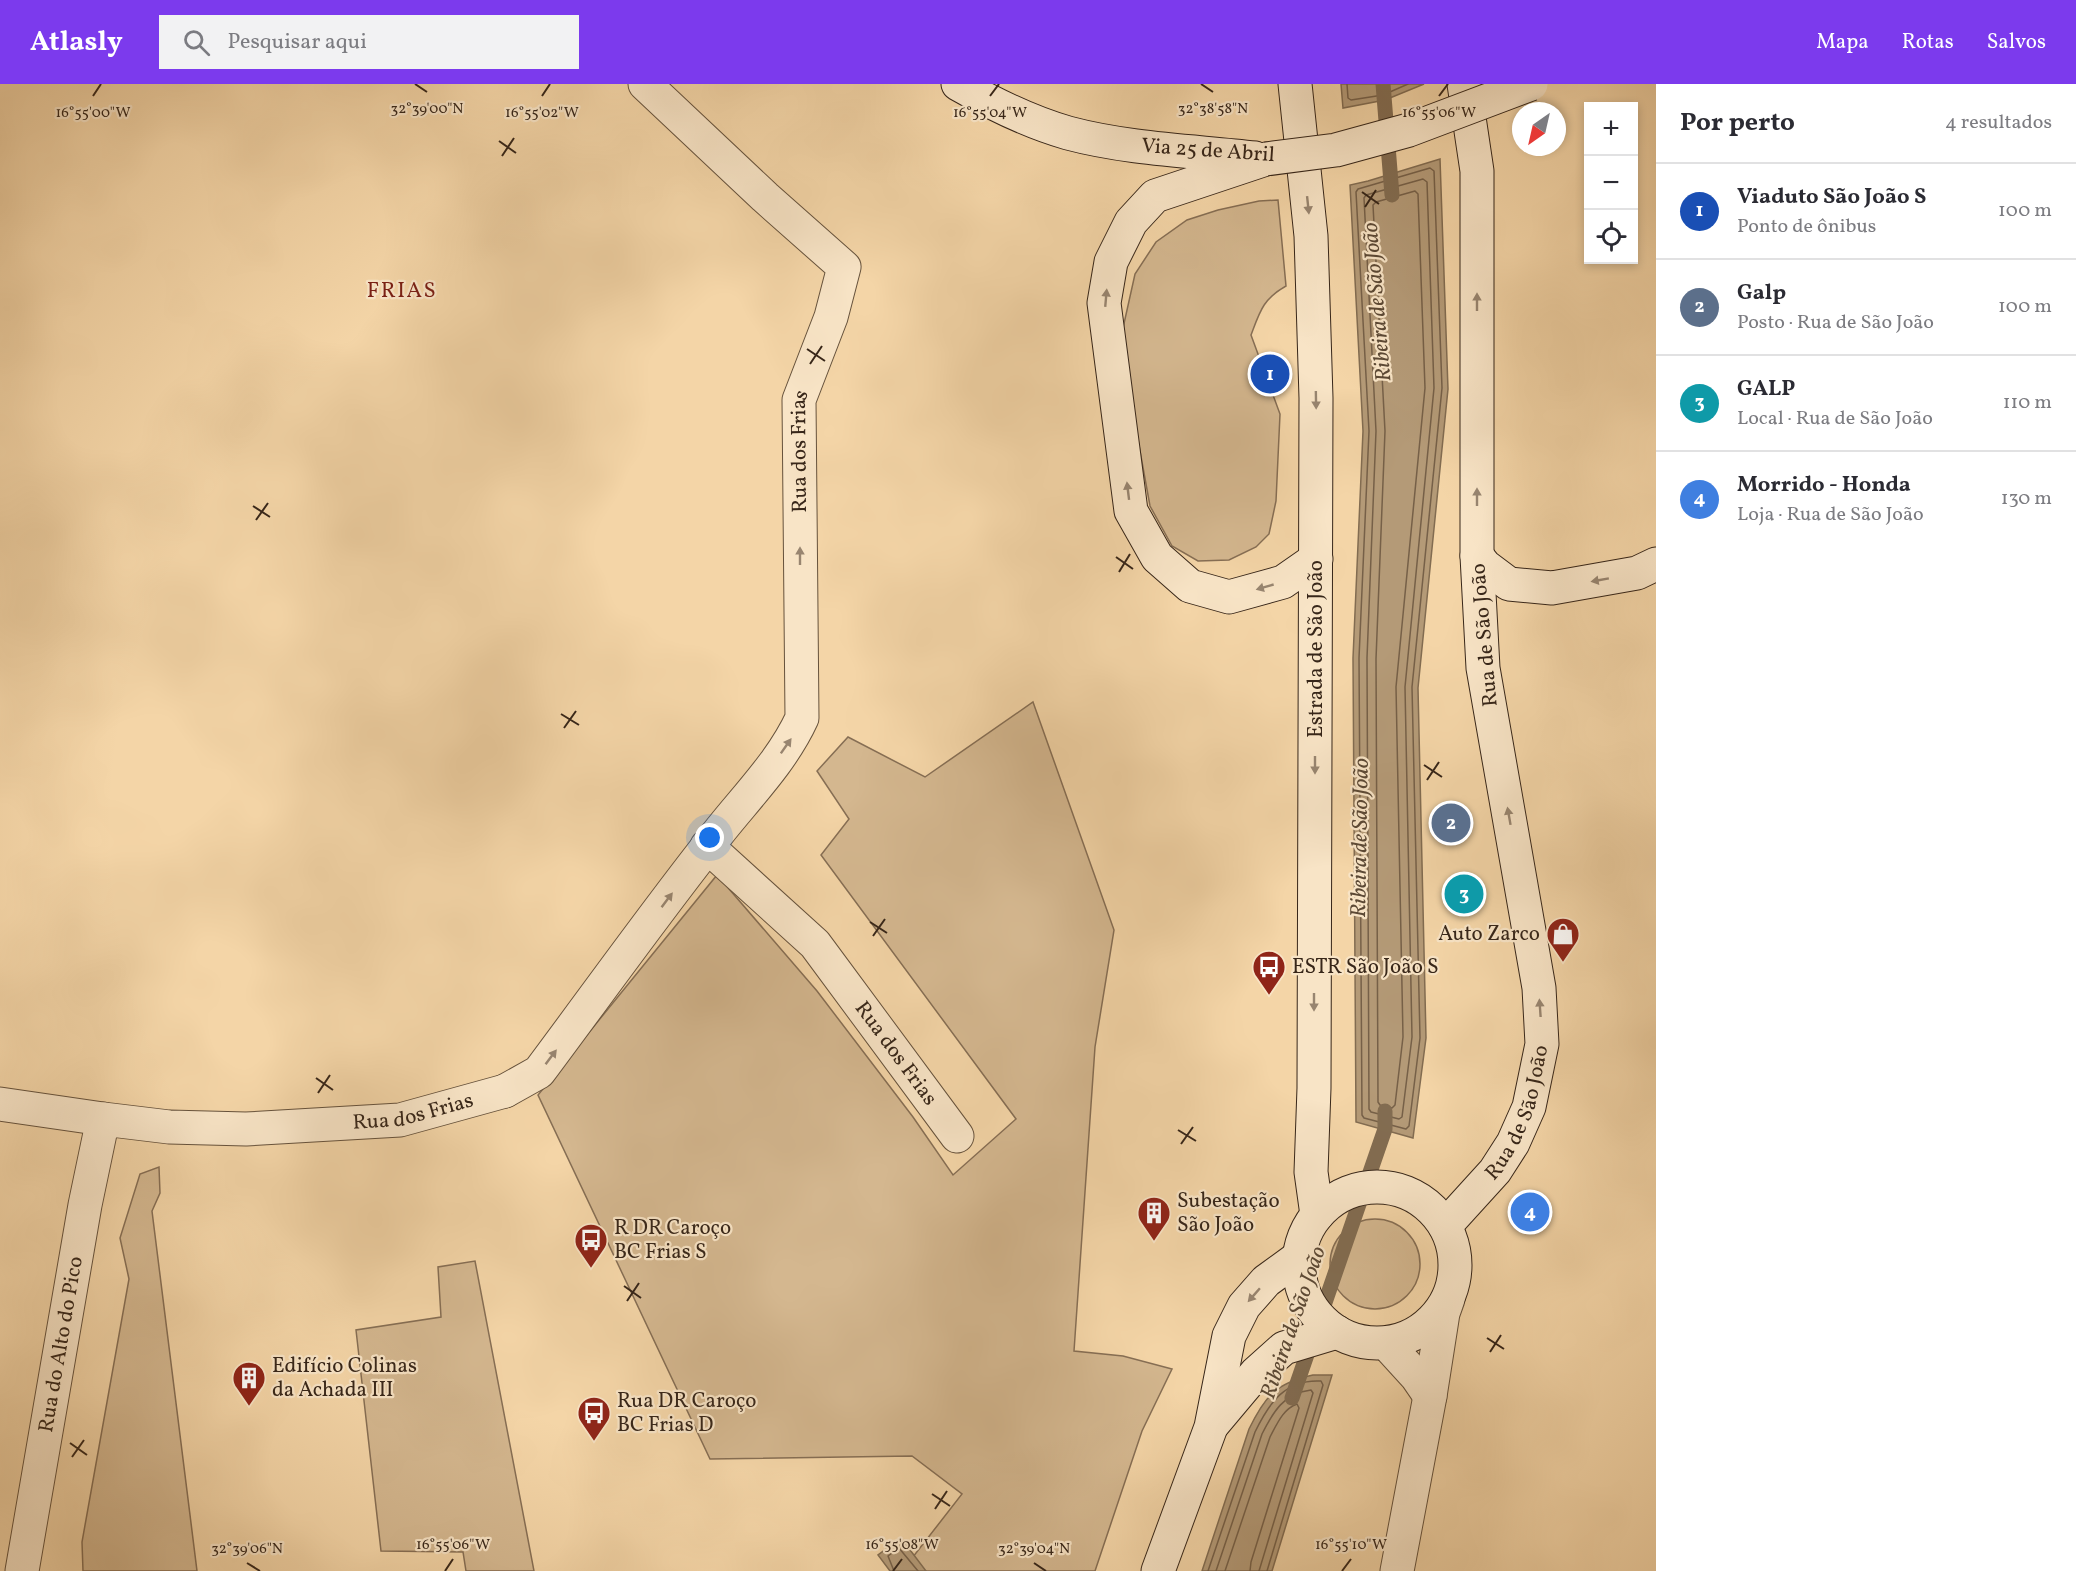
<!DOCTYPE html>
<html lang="pt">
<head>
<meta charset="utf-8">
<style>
  :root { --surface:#fff; --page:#f2f2f3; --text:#2b2b33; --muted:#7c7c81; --line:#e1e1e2; --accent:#7c3aed }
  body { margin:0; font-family:Vollkorn,serif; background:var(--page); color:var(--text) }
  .controls { position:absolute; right:18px; top:18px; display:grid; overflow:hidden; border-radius:0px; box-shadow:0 3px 9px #0003 }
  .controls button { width:54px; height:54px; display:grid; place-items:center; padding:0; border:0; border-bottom:2px solid var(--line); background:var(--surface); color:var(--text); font:30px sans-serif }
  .compass { position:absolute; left:1512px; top:18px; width:54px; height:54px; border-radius:50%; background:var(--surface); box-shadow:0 3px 9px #0003; rotate:214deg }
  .you { position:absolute; left:710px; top:754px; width:21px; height:21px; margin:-15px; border:4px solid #fff; border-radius:50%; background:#1a73e8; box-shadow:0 0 0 9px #1a73e833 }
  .badge { display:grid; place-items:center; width:39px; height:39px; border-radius:50%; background:var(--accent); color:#fff; font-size:20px; font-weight:700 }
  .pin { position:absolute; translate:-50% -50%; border:3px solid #fff; box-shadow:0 2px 6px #0006 }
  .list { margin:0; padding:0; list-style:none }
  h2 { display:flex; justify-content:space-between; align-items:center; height:78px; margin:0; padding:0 24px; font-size:26px }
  h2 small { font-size:20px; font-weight:400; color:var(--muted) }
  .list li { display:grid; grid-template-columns:39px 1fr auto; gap:18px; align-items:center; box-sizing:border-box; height:96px; padding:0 24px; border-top:2px solid var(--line) }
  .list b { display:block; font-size:22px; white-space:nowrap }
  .list p { margin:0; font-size:20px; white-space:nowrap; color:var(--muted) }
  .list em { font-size:20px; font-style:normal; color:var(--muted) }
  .icon { flex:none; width:33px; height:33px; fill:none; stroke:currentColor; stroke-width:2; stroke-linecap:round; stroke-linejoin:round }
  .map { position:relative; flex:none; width:1656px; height:1487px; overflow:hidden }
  header { display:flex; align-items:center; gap:36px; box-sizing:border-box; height:84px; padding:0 30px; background:var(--accent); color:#fff }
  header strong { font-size:28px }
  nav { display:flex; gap:33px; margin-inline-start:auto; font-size:21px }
  .search { width:420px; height:54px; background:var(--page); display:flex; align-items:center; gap:15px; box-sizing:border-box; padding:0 21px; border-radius:0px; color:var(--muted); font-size:22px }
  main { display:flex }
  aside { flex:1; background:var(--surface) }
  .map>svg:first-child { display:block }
  .green { fill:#d4b78f; stroke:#866e54; stroke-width:1.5 }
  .water { fill:#b49a77; stroke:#826c51; stroke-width:1.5 }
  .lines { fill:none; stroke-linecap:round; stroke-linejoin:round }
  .shore { stroke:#766048; stroke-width:1.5 }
  .stream { stroke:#826c51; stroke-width:15 }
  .minor-casing { stroke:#66523c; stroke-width:35 }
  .tertiary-casing { stroke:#66523c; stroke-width:35 }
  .secondary-casing { stroke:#372619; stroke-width:35 }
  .minor { stroke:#f8e4c6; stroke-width:33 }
  .tertiary { stroke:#f8e4c6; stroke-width:33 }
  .secondary { stroke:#f8e4c6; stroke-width:33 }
  .secondary-bridge-casing { stroke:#372619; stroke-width:35; stroke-linecap:butt }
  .secondary-bridge { stroke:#f8e4c6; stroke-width:33 }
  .oneway { fill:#988570 }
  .ticks { fill:none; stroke:#372619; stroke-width:2 }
  .labels { text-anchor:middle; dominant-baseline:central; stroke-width:4.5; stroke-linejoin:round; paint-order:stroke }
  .street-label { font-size:21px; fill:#372619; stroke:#f8e4c6 }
  .poi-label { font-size:21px; fill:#372619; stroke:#f8e4c6; text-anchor:start }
  .neighbourhood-label { font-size:22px; letter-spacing:1.5px; fill:#7a1f14; stroke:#f8e4c6 }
  .water-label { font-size:22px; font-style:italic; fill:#5c4935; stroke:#f8e4c6 }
  .ticks-label { font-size:15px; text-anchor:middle; fill:#372619; stroke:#f8e4c6; stroke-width:4.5; stroke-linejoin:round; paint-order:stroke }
</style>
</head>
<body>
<header>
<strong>Atlasly</strong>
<div class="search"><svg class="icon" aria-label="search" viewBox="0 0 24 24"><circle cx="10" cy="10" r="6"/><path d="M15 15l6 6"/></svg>Pesquisar aqui</div>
<nav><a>Mapa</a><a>Rotas</a><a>Salvos</a></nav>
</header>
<main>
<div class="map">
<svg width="1656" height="1487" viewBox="0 0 1656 1487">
  <rect width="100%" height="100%" fill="#f4d5a7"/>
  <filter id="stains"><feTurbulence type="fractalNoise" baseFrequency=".00333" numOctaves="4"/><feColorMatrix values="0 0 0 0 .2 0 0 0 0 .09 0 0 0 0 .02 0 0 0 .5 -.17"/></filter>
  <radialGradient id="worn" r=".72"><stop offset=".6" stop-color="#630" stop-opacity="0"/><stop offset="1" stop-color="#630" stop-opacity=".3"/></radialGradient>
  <g class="green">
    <path d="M1278 116 1286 202C1263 215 1260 227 1251 251L1280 330 1276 417 1269 450 1256 463 1229 476 1198 477 1172 462 1150 422 1132 323 1123 244 1135 190 1156 158 1187 136 1218 126 1259 117Z"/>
    <polygon points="1033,618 1114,846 1095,963 1074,1267 1123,1272 1172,1285 1142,1347 1095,1487 902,1487 962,1410 912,1372 710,1375 538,1011 717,791 817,907 913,1033 953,1091 1016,1035 821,771 849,735 817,687 848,653 925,693"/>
    <polygon points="159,1083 160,1109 152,1127 197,1487 83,1487 82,1458 129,1195 120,1154 140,1090"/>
    <circle cx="1375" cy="1180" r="45"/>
    <polygon points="475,1177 534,1487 466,1487 463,1468 381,1467 356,1246 441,1233 438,1183"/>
  </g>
  <g class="water">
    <polygon points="1341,0 1424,0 1385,16 1343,24"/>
    <polygon points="1440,75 1448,305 1418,604 1426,954 1413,1054 1356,1038 1353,574 1363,347 1350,101 1368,97"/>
    <path d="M1313 1291H1332L1272 1487H1202L1249 1345C1265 1312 1276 1299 1313 1291Z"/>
    <polygon points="901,1454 926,1487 890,1487 878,1471"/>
  </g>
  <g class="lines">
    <g class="shore">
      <polyline points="1347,0 1348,14 1351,16 1383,11 1408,0"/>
      <polygon points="1430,84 1434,87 1442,304 1412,603 1420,954 1409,1042 1406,1045 1364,1034 1362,1031 1359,574 1369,347 1356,108 1358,105"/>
      <polygon points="1423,95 1427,98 1434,304 1405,603 1412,953 1402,1033 1399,1035 1371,1028 1369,1025 1367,574 1376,347 1364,114 1366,111"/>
      <polygon points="1415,107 1418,110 1425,304 1396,603 1403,953 1395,1021 1392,1024 1380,1021 1378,1018 1376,575 1385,347 1373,121 1376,118"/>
      <polyline points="894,1487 888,1472 899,1464 918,1487"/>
      <path d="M1208 1487 1255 1348C1269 1319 1285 1295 1321 1297L1323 1301 1267 1487"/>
      <path d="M1216 1487 1262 1350C1273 1328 1284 1309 1311 1306L1313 1309 1259 1487"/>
      <path d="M1225 1487 1270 1353C1277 1340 1283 1325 1297 1320L1299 1324 1251 1478 1250 1487"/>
    </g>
    <g class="stream">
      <polyline points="1383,0 1392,111"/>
      <polyline points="1292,1314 1385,1045 1385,1027"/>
    </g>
    <g class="minor-casing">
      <g id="minor">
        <path id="s1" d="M707 762 815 860 957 1052"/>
        <path id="s2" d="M505 1007 539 988C595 913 650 836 708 762 739 720 780 682 802 634L799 316 831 233 844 183 765 113 645 0"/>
        <polyline points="0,1020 103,1035"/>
        <polyline points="1386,1259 1417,1293 1430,1312"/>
        <polyline points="1397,1487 1430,1312 1443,1229 1448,1215"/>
      </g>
    </g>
    <g class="tertiary-casing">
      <g id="tertiary">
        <path id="s3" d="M22 1487 85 1121 103 1035 169 1043 246 1045 400 1036 505 1007"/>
      </g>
    </g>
    <g class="secondary-casing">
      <g id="secondary">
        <path d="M958 0C993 20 1029 38 1068 49 1128 65 1193 67 1255 74"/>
        <polyline points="1295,0 1311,152 1316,314 1314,1004 1311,1088 1317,1131"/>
        <polyline points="1266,75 1155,112 1131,138 1111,178 1104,219 1131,427 1157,473 1190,502 1229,513 1283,498 1316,475"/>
        <polyline points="1477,472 1485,482 1509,500 1552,504 1637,489 1656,480"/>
        <circle cx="1377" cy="1181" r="78"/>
        <path id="s4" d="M1445 1142 1495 1087 1513 1059 1529 1023 1542 960 1539 904 1483 584 1477 472V87L1464 0"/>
        <polyline points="1214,1339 1256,1289 1284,1264 1337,1248"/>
        <polyline points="1158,1487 1211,1343 1229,1252 1244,1222 1266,1197 1299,1173"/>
      </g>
    </g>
    <use href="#minor" class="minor"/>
    <use href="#tertiary" class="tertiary"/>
    <use href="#secondary" class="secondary"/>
    <g class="secondary-bridge-casing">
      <polyline id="secondary-bridge" points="1266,75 1336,66 1409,46 1531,0"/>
    </g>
    <use href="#secondary-bridge" class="secondary-bridge"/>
  </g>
  <defs><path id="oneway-solid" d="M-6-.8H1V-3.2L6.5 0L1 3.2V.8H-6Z" transform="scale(1.5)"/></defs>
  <g class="oneway">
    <use href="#oneway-solid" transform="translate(1308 121) rotate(84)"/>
    <use href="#oneway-solid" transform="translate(1106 214) rotate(-85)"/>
    <use href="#oneway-solid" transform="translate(1477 218) rotate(-90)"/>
    <use href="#oneway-solid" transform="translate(1316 316) rotate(89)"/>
    <use href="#oneway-solid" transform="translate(1128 407) rotate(-97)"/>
    <use href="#oneway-solid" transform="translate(1477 413) rotate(-90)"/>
    <use href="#oneway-solid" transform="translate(800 472) rotate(-90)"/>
    <use href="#oneway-solid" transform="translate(1600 496) rotate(170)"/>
    <use href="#oneway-solid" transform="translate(1265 503) rotate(164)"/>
    <use href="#oneway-solid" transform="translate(786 662) rotate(-55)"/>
    <use href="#oneway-solid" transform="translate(1315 681) rotate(90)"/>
    <use href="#oneway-solid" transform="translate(1509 732) rotate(-100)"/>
    <use href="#oneway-solid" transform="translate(667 816) rotate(-53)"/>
    <use href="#oneway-solid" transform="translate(1314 918) rotate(90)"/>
    <use href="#oneway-solid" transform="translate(1540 924) rotate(-94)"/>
    <use href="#oneway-solid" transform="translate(551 973) rotate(-53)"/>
    <use href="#oneway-solid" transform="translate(1254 1211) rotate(131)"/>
  </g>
  <path class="ticks" d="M415 0 427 8M1201 0 1213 8M93 12 101 0M542 12 550 0M990 12 999 0M1439 12 1448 0M499 57 516 69M502 72 514 54M1362 108 1379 120M1365 123 1376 106M807 265 825 277M810 280 822 262M253 422 270 433M256 436 268 419M1116 473 1133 485M1119 488 1130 470M561 630 579 641M564 644 576 627M1424 681 1442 693M1427 696 1439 678M870 838 887 849M873 852 885 835M316 994 333 1006M318 1009 330 991M1178 1046 1196 1057M1181 1060 1193 1043M624 1202 641 1214M627 1217 639 1199M1487 1254 1504 1265M1490 1268 1501 1251M70 1359 87 1371M72 1373 84 1356M932 1410 950 1422M935 1425 947 1407M247 1479 260 1487M1034 1479 1046 1487M445 1487 453 1475M893 1487 902 1475M1342 1487 1351 1475"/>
  <defs>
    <g id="shop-pin" transform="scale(1.725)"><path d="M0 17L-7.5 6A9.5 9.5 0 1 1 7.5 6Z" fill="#8f2418" stroke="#f8e4c6"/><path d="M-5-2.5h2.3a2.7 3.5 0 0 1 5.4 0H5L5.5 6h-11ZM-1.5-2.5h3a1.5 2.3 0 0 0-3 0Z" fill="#fff"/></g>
    <g id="bus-pin" transform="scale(1.725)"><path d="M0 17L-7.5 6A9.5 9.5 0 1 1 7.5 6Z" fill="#8f2418" stroke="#f8e4c6"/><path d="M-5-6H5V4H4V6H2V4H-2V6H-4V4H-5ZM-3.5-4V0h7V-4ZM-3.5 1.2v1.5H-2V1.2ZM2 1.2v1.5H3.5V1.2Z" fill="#fff"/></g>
    <g id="building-pin" transform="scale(1.725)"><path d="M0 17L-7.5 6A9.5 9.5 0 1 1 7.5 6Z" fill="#8f2418" stroke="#f8e4c6"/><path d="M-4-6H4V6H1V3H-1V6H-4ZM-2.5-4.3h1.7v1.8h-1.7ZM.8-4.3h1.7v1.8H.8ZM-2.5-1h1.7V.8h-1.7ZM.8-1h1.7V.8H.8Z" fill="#fff"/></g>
  </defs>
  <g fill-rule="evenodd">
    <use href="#shop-pin" x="1563" y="850"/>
    <use href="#bus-pin" x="1269" y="883"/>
    <use href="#building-pin" x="1154" y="1129"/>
    <use href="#bus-pin" x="591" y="1156"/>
    <use href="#building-pin" x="249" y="1294"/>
    <use href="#bus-pin" x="594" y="1329"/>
  </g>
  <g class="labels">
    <g class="street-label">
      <text transform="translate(1208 67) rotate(4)">Via 25 de Abril</text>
      <text stroke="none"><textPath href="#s2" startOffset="747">Rua dos Frias</textPath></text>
      <text transform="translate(1485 551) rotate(-95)">Rua de São João</text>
      <text transform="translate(1316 565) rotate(-90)">Estrada de São João</text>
      <text stroke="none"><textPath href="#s1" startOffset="282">Rua dos Frias</textPath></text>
      <text stroke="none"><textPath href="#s4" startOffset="138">Rua de São João</textPath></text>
      <text stroke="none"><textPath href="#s3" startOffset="771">Rua dos Frias</textPath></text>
      <text stroke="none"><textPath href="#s3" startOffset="230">Rua do Alto do Pico</textPath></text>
    </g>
    <g class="poi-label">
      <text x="1540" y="850" text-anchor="end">Auto Zarco</text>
      <text x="1292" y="883">ESTR São João S</text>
      <text x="1177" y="1117">Subestação<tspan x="1177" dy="24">São João</tspan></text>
      <text x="614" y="1144">R DR Caroço<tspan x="614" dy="24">BC Frias S</tspan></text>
      <text x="272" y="1282">Edifício Colinas<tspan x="272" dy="24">da Achada III</tspan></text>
      <text x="617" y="1317">Rua DR Caroço<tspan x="617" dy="24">BC Frias D</tspan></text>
    </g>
    <g class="neighbourhood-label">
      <text x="402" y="207">FRIAS</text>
    </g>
    <g class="water-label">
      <text transform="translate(1378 218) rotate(-95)">Ribeira de São João</text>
      <text transform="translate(1361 754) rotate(-89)">Ribeira de São João</text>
      <text transform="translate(1294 1239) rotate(-71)">Ribeira de São João</text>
    </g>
  </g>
  <g class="ticks-label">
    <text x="427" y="29">32°39'00"N</text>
    <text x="1213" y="29">32°38'58"N</text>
    <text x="93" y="33">16°55'00"W</text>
    <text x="542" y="33">16°55'02"W</text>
    <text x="990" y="33">16°55'04"W</text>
    <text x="1439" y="33">16°55'06"W</text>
    <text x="453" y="1465">16°55'06"W</text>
    <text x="902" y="1465">16°55'08"W</text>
    <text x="1351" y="1465">16°55'10"W</text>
    <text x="247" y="1469">32°39'06"N</text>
    <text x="1034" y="1469">32°39'04"N</text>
  </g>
  <rect width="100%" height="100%" filter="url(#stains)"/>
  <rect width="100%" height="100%" fill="url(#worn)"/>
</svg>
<div class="controls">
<button>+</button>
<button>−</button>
<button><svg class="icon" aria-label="locate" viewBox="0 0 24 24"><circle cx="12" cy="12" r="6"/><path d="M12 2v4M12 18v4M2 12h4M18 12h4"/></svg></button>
</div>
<svg class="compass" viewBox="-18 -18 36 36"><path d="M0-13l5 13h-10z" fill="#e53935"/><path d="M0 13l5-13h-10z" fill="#7c7c81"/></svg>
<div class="you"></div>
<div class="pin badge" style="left:1270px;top:290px;background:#1a4fb4">1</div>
<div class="pin badge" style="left:1451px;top:739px;background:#5c6f8a">2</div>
<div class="pin badge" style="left:1464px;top:810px;background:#0f9aa8">3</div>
<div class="pin badge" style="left:1530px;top:1128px;background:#3f7fe0">4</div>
</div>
<aside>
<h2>Por perto<small>4 resultados</small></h2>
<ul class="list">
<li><span class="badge" style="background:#1a4fb4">1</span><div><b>Viaduto São João S</b><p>Ponto de ônibus</p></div><em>100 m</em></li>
<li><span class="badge" style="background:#5c6f8a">2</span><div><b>Galp</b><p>Posto · Rua de São João</p></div><em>100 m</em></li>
<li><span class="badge" style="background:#0f9aa8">3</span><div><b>GALP</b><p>Local · Rua de São João</p></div><em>110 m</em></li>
<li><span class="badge" style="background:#3f7fe0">4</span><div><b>Morrido - Honda</b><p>Loja · Rua de São João</p></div><em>130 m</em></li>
</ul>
</aside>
</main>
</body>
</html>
